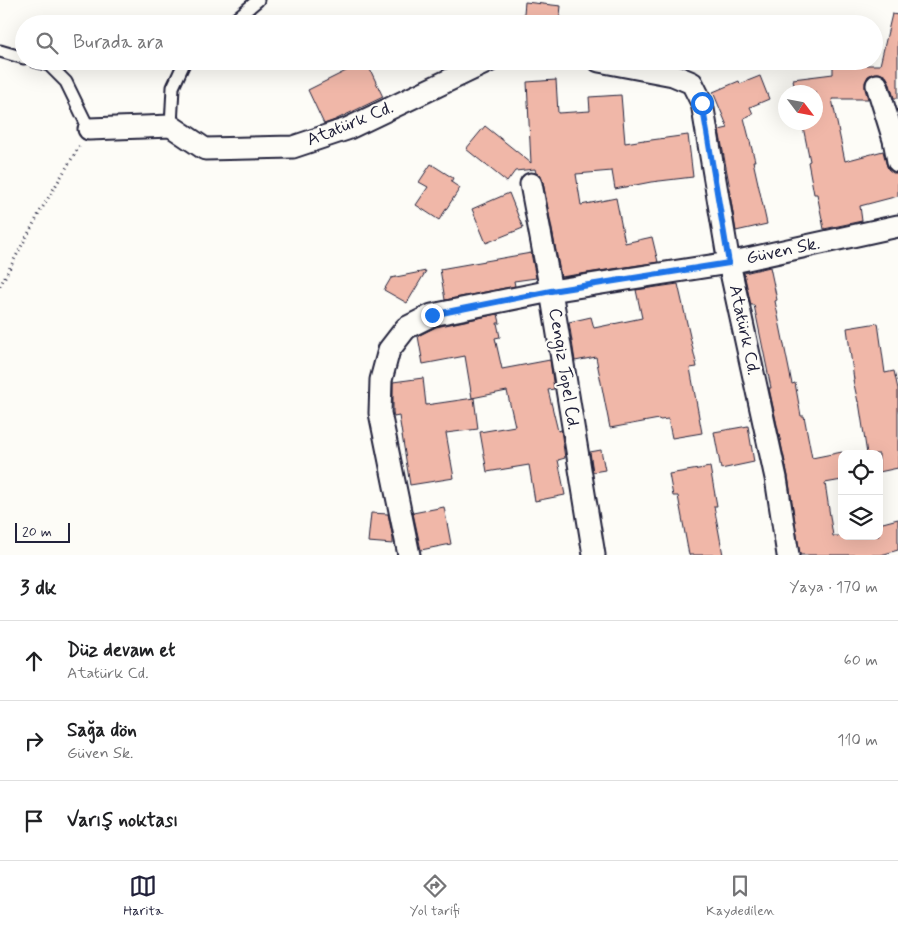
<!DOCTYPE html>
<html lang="tr">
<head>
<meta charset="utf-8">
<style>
  :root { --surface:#fff; --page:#f6f6f6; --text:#202124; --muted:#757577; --line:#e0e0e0; --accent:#22223b }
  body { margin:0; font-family:Mynerve,sans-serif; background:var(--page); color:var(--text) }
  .controls { position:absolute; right:15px; bottom:15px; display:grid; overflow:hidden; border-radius:10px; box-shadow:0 5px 20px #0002 }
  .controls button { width:45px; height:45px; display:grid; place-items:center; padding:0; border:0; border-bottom:1px solid var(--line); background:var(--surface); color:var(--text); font:25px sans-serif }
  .compass { position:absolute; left:778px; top:85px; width:45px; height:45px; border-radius:50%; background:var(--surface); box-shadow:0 5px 20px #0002; rotate:122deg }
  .scale { position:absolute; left:15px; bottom:12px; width:55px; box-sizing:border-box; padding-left:5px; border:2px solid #22223b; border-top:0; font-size:14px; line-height:18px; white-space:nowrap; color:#22223b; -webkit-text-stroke:4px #fdfcf7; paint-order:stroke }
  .stop { position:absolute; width:15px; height:15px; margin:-11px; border:4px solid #1a73e8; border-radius:50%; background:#fff }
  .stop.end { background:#1a73e8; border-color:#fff; box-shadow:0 1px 5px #0008 }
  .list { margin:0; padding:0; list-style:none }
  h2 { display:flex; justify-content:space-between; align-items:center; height:65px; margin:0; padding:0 20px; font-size:21px }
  h2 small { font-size:16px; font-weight:400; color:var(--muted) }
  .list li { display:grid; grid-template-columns:32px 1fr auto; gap:15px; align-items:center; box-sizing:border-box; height:80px; padding:0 20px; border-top:1px solid var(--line) }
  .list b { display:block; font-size:19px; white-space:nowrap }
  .list p { margin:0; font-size:16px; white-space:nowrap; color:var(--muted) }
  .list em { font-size:16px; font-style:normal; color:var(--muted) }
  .icon { flex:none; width:28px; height:28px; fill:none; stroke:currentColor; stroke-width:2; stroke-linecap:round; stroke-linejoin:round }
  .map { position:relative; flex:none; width:898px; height:555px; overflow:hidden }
  .search { position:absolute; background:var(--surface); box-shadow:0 5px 20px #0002; left:15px; right:15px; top:15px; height:55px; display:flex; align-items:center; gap:12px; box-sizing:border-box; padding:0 18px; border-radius:28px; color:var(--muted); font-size:19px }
  .sheet { height:305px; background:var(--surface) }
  nav { display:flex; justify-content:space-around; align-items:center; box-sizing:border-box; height:70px; border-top:1px solid var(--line); background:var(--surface); font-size:14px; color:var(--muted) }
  nav a { display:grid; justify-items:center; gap:2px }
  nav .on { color:var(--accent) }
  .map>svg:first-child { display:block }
  .building { fill:#f0b7a8; stroke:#22223b }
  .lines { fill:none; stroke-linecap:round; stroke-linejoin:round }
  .service-casing { stroke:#22223b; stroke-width:15 }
  .minor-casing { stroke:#22223b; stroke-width:25 }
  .path { stroke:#22223b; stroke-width:3; stroke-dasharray:1 4; stroke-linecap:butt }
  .service { stroke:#fdfcf7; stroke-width:11 }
  .minor { stroke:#fdfcf7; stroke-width:21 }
  .route { stroke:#1a73e8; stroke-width:6 }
  .labels { text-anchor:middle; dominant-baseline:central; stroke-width:4.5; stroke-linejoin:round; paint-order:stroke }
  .street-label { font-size:18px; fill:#22223b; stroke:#fdfcf7 }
</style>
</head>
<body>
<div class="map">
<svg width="898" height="555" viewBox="0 0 898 555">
  <rect width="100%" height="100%" fill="#fdfcf7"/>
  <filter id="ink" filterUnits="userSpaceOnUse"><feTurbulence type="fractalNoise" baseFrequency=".02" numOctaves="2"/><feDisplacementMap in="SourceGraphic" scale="10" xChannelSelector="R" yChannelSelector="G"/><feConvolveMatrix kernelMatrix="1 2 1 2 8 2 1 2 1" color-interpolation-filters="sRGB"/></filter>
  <g filter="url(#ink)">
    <g class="building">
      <polygon points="525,2 561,6 559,24 523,24"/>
      <polygon points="892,14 898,15 898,98 894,98 889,81 886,76 879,73 874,73 868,76 865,82 865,89 868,99 832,99 845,161 883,151 886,163 888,169 893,173 898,173 898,196 860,206 862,221 824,229 817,194 814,194 808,162 810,161 802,122 816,122 816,92 795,92 793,79 833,74 833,65 880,65"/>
      <polygon points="366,61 383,97 335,120 324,124 308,90"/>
      <polygon points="760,76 769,99 750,107 753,114 744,118 755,161 753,161 767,224 736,231 730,194 731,194 719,130 728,128 713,92 739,81 740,84"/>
      <polygon points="556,80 558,113 590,111 589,97 621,95 625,143 644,140 644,141 688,135 693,177 651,182 615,189 612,171 576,174 581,205 616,198 625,243 652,237 658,262 561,277 543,182 541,176 536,173 535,169 515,171 507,182 466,149 485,126 531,163 527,82"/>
      <polygon points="431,164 453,178 451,182 460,188 439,220 416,205 428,187 419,182"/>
      <polygon points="509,193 523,228 486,243 472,209"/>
      <polygon points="531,253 536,278 514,281 515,286 445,300 440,269"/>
      <polygon points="770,267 777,300 775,301 792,384 795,383 801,416 804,416 812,458 842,452 842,480 825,483 833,536 879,536 879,524 898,519 898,550 881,555 800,555 788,476 769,388 771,388 754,305 751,305 744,273"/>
      <polygon points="426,271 407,303 384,290 391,278"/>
      <polygon points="678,284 697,367 690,368 702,433 672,438 668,419 660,420 659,419 610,428 596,357 575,361 569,322 591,317 594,328 642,318 636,290"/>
      <polygon points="498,314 500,323 497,323 500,337 495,338 502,369 550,360 554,389 548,390 558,431 561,430 565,458 558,460 565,495 535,501 529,465 487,472 480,432 515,426 507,391 472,398 465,356 423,364 418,336 436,327"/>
      <polygon points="878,323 885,373 894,371 898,389 898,468 879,472 879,454 867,454 859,402 858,402 853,380 854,380 847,328"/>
      <polygon points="423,378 426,405 474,398 478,429 446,433 454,478 410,485 399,416 394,417 393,412 393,382"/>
      <polygon points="748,426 754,462 721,469 714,432"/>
      <polygon points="601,450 605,470 593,472 590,452"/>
      <polygon points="710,467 717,506 714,506 723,555 689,555 678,496 673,496 669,474"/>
      <polygon points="444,507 451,544 421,550 413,513"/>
      <polygon points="371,513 388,514 393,539 393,544 368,542"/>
    </g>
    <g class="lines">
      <g class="service-casing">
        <g id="service">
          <polyline points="230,24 258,0"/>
          <polyline points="0,51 24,58"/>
          <polyline points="35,61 49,65 66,82 89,129"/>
          <polyline points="171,126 173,87 185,61"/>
        </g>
      </g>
      <g class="minor-casing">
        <g id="minor">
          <polyline points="599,61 673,75 692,83 702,103 729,263 776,478 788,555"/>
          <polyline points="877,85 894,140 898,161"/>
          <polyline points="89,129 171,126 205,149 293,147 347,129 489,61"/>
          <polyline points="531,184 551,291 594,555"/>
          <polyline points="409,555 380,413 381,380 389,350 406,328 432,315 551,291 729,263 898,226"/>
        </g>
      </g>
      <polyline class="path" points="0,286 41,210 80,145"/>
      <use href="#service" class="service"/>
      <use href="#minor" class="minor"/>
    </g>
  </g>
  <g class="lines" filter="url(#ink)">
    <polyline class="route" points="432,315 551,291 729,263 702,103"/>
  </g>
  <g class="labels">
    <g class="street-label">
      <text transform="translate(350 124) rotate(-22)">Atatürk Cd.</text>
      <text transform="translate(783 251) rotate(-12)">Güven Sk.</text>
      <text transform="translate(744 330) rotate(78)">Atatürk Cd.</text>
      <text transform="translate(564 369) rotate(81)">Cengiz Topel Cd.</text>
    </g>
  </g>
</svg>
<div class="controls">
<button><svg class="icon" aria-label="locate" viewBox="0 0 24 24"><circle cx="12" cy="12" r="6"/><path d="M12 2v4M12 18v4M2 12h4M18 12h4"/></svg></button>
<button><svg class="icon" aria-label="layers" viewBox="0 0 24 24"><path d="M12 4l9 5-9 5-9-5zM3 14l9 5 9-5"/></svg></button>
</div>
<svg class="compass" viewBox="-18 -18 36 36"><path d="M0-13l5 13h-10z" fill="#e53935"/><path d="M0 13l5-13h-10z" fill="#757577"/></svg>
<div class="scale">20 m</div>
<div class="stop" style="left:702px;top:103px"></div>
<div class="stop end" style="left:432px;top:315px"></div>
<div class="search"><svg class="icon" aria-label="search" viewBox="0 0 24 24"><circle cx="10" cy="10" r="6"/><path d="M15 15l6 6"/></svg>Burada ara</div>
</div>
<section class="sheet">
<h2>3 dk<small>Yaya · 170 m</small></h2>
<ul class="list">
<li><svg class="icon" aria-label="ahead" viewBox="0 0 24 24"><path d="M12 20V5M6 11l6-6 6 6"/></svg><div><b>Düz devam et</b><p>Atatürk Cd.</p></div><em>60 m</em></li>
<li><svg class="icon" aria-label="right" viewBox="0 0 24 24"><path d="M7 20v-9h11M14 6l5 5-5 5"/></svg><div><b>Sağa dön</b><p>Güven Sk.</p></div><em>110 m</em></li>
<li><svg class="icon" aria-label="arrive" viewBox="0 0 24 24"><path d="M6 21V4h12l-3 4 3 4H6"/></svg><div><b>Varış noktası</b></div></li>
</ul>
</section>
<nav>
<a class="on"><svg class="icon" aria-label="map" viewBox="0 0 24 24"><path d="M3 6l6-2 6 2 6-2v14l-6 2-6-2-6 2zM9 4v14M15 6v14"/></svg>Harita</a>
<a><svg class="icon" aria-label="directions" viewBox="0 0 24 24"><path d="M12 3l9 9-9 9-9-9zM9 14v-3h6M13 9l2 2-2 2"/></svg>Yol tarifi</a>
<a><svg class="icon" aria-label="saved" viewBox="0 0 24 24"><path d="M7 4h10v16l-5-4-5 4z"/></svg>Kaydedilen</a>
</nav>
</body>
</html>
